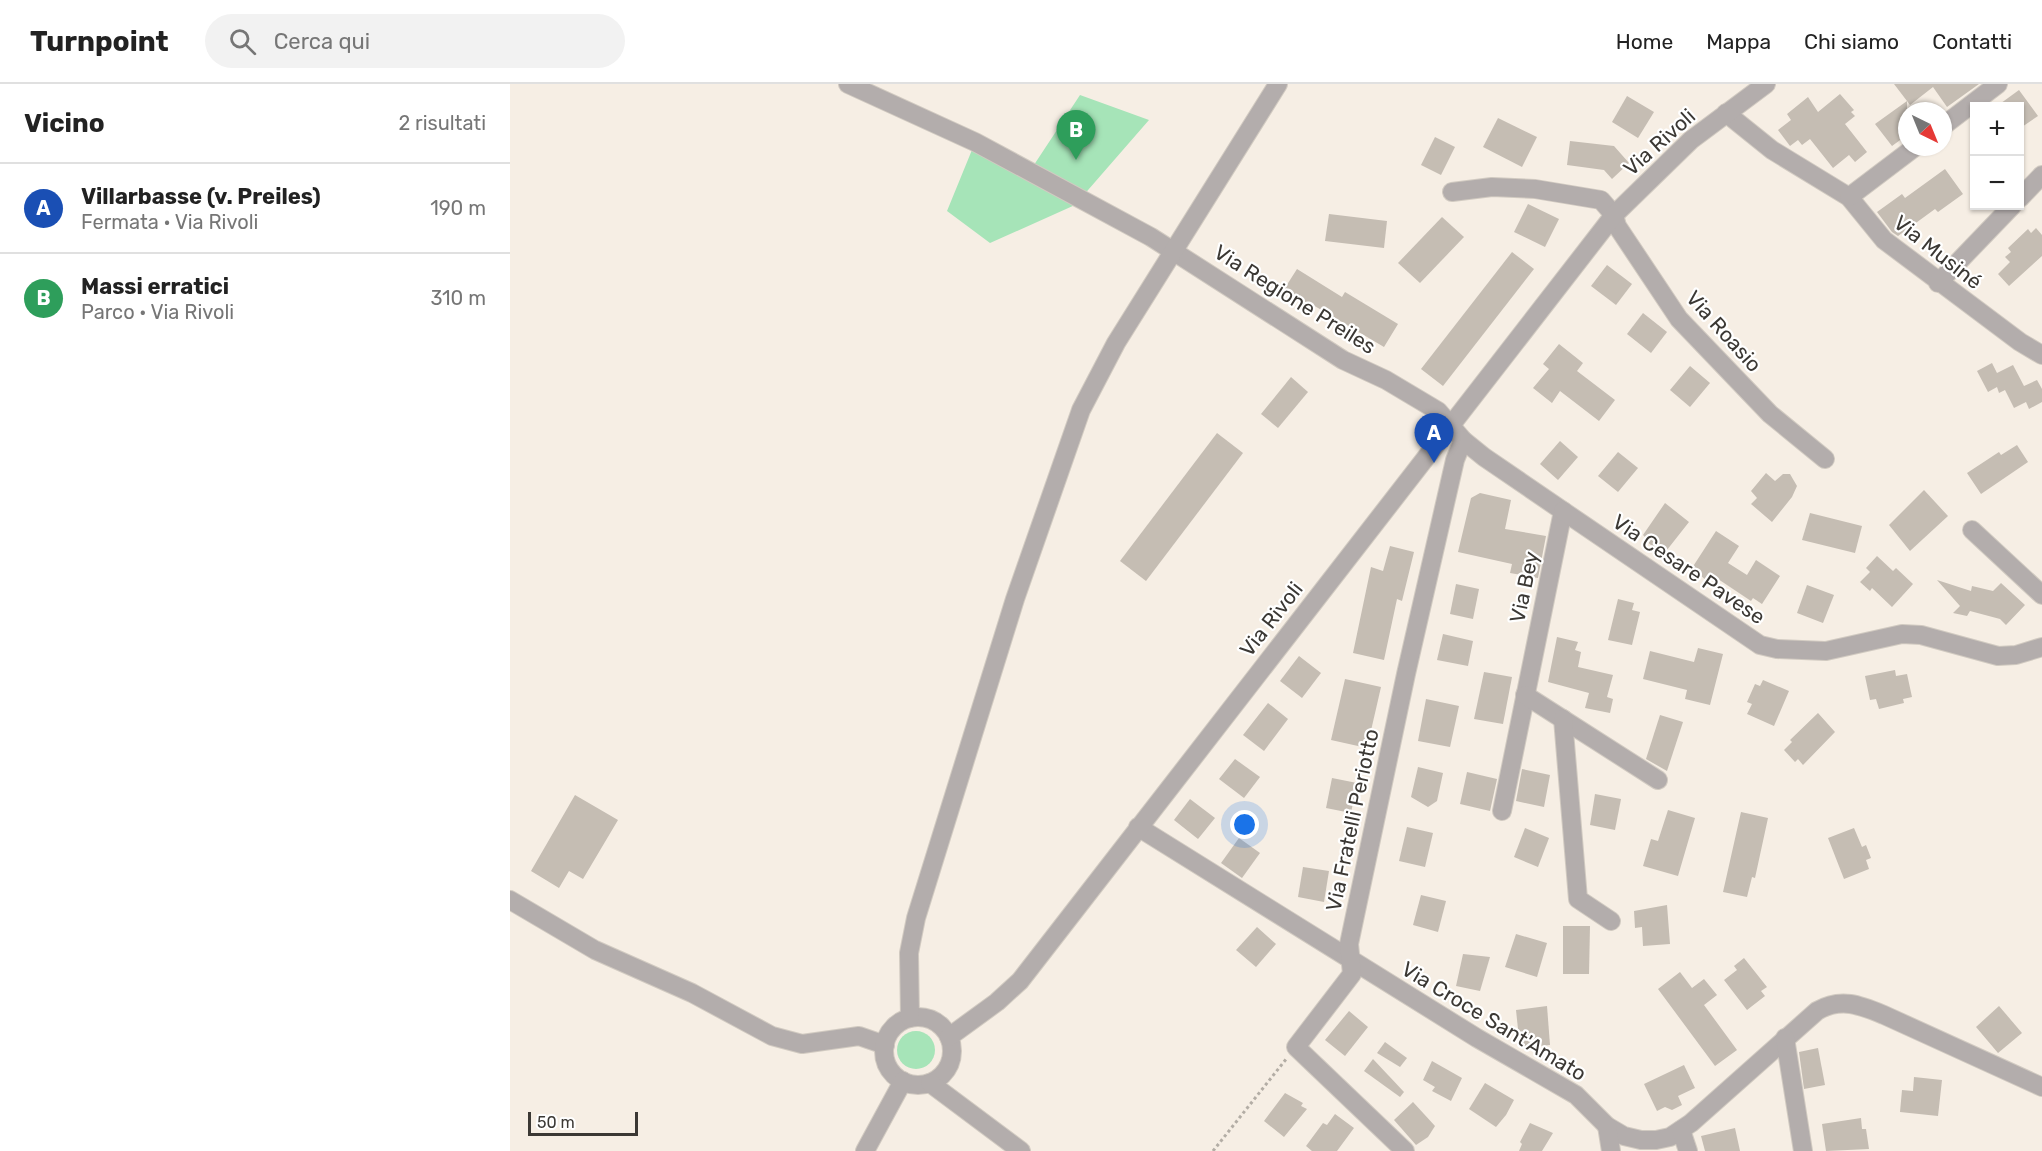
<!DOCTYPE html>
<html lang="it">
<head>
<meta charset="utf-8">
<style>
  :root { --surface:#fff; --page:#f2f2f2; --text:#222; --muted:#767676; --line:#e0e0e0; --accent:#915f0f }
  body { margin:0; font-family:Rubik,sans-serif; background:var(--page); color:var(--text) }
  .controls { position:absolute; right:18px; top:18px; display:grid; overflow:hidden; border-radius:0px; box-shadow:0 2px 4px #0004 }
  .controls button { width:54px; height:54px; display:grid; place-items:center; padding:0; border:0; border-bottom:2px solid var(--line); background:var(--surface); color:var(--text); font:30px sans-serif }
  .compass { position:absolute; left:1388px; top:18px; width:54px; height:54px; border-radius:50%; background:var(--surface); box-shadow:0 2px 4px #0004; rotate:137deg }
  .scale { position:absolute; left:18px; bottom:15px; width:110px; box-sizing:border-box; padding-left:6px; border:3px solid #3b3834; border-top:0; font-size:16px; line-height:21px; white-space:nowrap; color:#3b3834; -webkit-text-stroke:4px #fff; paint-order:stroke }
  .you { position:absolute; left:735px; top:741px; width:21px; height:21px; margin:-15px; border:4px solid #fff; border-radius:50%; background:#1a73e8; box-shadow:0 0 0 9px #1a73e833 }
  .badge { display:grid; place-items:center; width:39px; height:39px; border-radius:50%; background:var(--accent); color:#fff; font-size:20px; font-weight:700 }
  .pin { position:absolute; translate:-50% -50px; filter:drop-shadow(0 2px 3px #0008) }
  .pin::after { content:''; position:absolute; top:32px; width:21px; height:18px; background:inherit; clip-path:polygon(0 0,100% 0,50% 100%) }
  .list { margin:0; padding:0; list-style:none }
  h2 { display:flex; justify-content:space-between; align-items:center; height:78px; margin:0; padding:0 24px; font-size:26px }
  h2 small { font-size:20px; font-weight:400; color:var(--muted) }
  .list li { display:grid; grid-template-columns:39px 1fr auto; gap:18px; align-items:center; box-sizing:border-box; height:90px; padding:0 24px; border-top:2px solid var(--line) }
  .list b { display:block; font-size:22px; white-space:nowrap }
  .list p { margin:0; font-size:20px; white-space:nowrap; color:var(--muted) }
  .list em { font-size:20px; font-style:normal; color:var(--muted) }
  .icon { flex:none; width:33px; height:33px; fill:none; stroke:currentColor; stroke-width:2; stroke-linecap:round; stroke-linejoin:round }
  .map { position:relative; flex:none; width:1532px; height:1067px; overflow:hidden }
  header { display:flex; align-items:center; gap:36px; box-sizing:border-box; height:84px; padding:0 30px; background:var(--surface); border-bottom:2px solid var(--line) }
  header strong { font-size:28px }
  nav { display:flex; gap:33px; margin-inline-start:auto; font-size:21px }
  .search { width:420px; height:54px; background:var(--page); display:flex; align-items:center; gap:15px; box-sizing:border-box; padding:0 21px; border-radius:33px; color:var(--muted); font-size:22px }
  main { display:flex }
  aside { flex:1; background:var(--surface) }
  .map>svg:first-child { display:block }
  .green { fill:#a6e4b8 }
  .building { fill:#c5bdb3 }
  .lines { fill:none; stroke-linecap:round; stroke-linejoin:round }
  .minor-casing { stroke:#d1cac1; stroke-width:20 }
  .path { stroke:#b3ada5; stroke-width:3; stroke-dasharray:3 3; stroke-linecap:butt }
  .minor { stroke:#b3adac; stroke-width:18 }
  .labels { text-anchor:middle; dominant-baseline:central; stroke-width:4.5; stroke-linejoin:round; paint-order:stroke }
  .street-label { font-size:21px; fill:#3b3834; stroke:#fff }
</style>
</head>
<body>
<header>
<strong>Turnpoint</strong>
<div class="search"><svg class="icon" aria-label="search" viewBox="0 0 24 24"><circle cx="10" cy="10" r="6"/><path d="M15 15l6 6"/></svg>Cerca qui</div>
<nav><a>Home</a><a>Mappa</a><a>Chi siamo</a><a>Contatti</a></nav>
</header>
<main>
<aside>
<h2>Vicino<small>2 risultati</small></h2>
<ul class="list">
<li><span class="badge" style="background:#1a4fb4">A</span><div><b>Villarbasse (v. Preiles)</b><p>Fermata · Via Rivoli</p></div><em>190 m</em></li>
<li><span class="badge" style="background:#2e9e5b">B</span><div><b>Massi erratici</b><p>Parco · Via Rivoli</p></div><em>310 m</em></li>
</ul>
</aside>
<div class="map">
<svg width="1532" height="1067" viewBox="0 0 1532 1067">
  <rect width="100%" height="100%" fill="#f6eee4"/>
  <g class="green">
    <polygon points="570,11 639,36 565,121 480,159 437,127 464,61 518,90"/>
    <circle cx="406" cy="966" r="19"/>
  </g>
  <g class="building">
    <polygon points="1384,0 1469,0 1437,23 1423,3 1400,21 1397,17 1397,51 1382,62 1365,40 1397,17"/>
    <polygon points="1509,6 1528,32 1509,45 1509,22 1487,22"/>
    <polygon points="1330,10 1344,26 1341,28 1345,32 1335,40 1357,68 1345,78 1339,71 1323,84 1300,55 1292,61 1288,56 1280,62 1268,46 1281,36 1277,30 1298,13 1308,28"/>
    <polygon points="1117,12 1144,28 1128,54 1102,38"/>
    <polygon points="988,34 1027,53 1012,83 973,63"/>
    <polygon points="925,53 945,63 931,91 911,81"/>
    <polygon points="1060,57 1104,62 1119,79 1102,95 1094,86 1057,81"/>
    <polygon points="1435,85 1453,110 1428,128 1425,125 1388,152 1382,148 1367,128 1392,110 1395,114"/>
    <polygon points="1018,120 1049,135 1035,163 1004,148"/>
    <polygon points="819,130 877,137 874,164 815,157"/>
    <polygon points="932,133 954,153 910,199 888,179"/>
    <polygon points="1526,144 1532,151 1532,172 1499,202 1488,190 1500,178 1495,173 1501,168 1498,164 1518,145 1521,149"/>
    <polygon points="1002,168 1024,185 933,302 911,285"/>
    <polygon points="1097,181 1122,200 1106,221 1081,202"/>
    <polygon points="787,185 832,213 835,208 888,240 874,263 803,221 801,224 773,207"/>
    <polygon points="1133,229 1157,248 1141,269 1117,250"/>
    <polygon points="1049,260 1073,279 1067,287 1105,316 1089,337 1050,307 1042,319 1023,304 1039,285 1033,280"/>
    <polygon points="1482,279 1487,289 1503,281 1514,302 1527,296 1532,305 1532,318 1519,325 1516,318 1504,324 1495,306 1489,309 1487,303 1478,308 1467,287"/>
    <polygon points="1180,282 1200,299 1180,323 1160,306"/>
    <polygon points="781,293 798,308 768,344 751,330"/>
    <polygon points="707,349 733,369 636,497 610,477"/>
    <polygon points="1050,357 1068,373 1048,396 1030,380"/>
    <polygon points="1507,361 1518,378 1471,410 1457,389 1489,368 1491,371"/>
    <polygon points="1108,368 1128,384 1108,408 1088,392"/>
    <polygon points="1256,389 1265,397 1273,390 1280,390 1287,402 1282,413 1262,438 1241,420 1247,414 1241,407"/>
    <polygon points="1414,406 1438,432 1400,467 1379,441"/>
    <polygon points="970,409 1001,416 995,445 1036,452 1028,494 1000,489 1002,480 948,468 961,414"/>
    <polygon points="1155,419 1179,438 1153,471 1135,456 1136,454 1133,451"/>
    <polygon points="1300,429 1352,442 1345,469 1292,456"/>
    <polygon points="1206,447 1229,462 1218,479 1237,491 1246,476 1270,492 1252,520 1243,514 1241,517 1208,495 1206,498 1200,494 1198,498 1182,484"/>
    <polygon points="880,462 904,468 892,517 887,515 874,576 843,569 861,483 873,487"/>
    <polygon points="1367,472 1383,487 1386,484 1403,500 1382,523 1362,504 1360,507 1350,498 1360,488 1356,484"/>
    <polygon points="1427,496 1461,507 1462,502 1483,507 1491,499 1515,521 1496,541 1490,535 1460,527 1457,532 1443,529 1450,522"/>
    <polygon points="946,500 969,505 963,535 940,530"/>
    <polygon points="1297,501 1324,511 1313,539 1287,529"/>
    <polygon points="1108,515 1124,519 1122,526 1130,528 1122,561 1098,556"/>
    <polygon points="933,550 963,557 958,582 927,576"/>
    <polygon points="1047,553 1068,558 1065,566 1071,568 1068,583 1103,591 1097,613 1103,615 1100,629 1075,624 1079,609 1038,598"/>
    <polygon points="1188,564 1213,570 1200,621 1175,615 1177,606 1133,595 1140,567 1184,578"/>
    <polygon points="789,572 811,589 792,614 770,597"/>
    <polygon points="1385,586 1386,592 1397,590 1402,613 1393,615 1394,619 1369,625 1366,615 1360,616 1355,592"/>
    <polygon points="974,588 1002,593 993,640 964,635"/>
    <polygon points="835,595 871,603 857,664 821,656"/>
    <polygon points="1253,596 1279,607 1264,642 1237,630 1242,620 1237,618 1245,600 1250,602"/>
    <polygon points="916,615 949,622 940,663 908,657"/>
    <polygon points="758,619 778,635 754,667 733,651"/>
    <polygon points="1308,629 1325,648 1293,681 1288,675 1285,678 1274,666 1282,658 1280,656"/>
    <polygon points="1150,631 1173,638 1157,687 1136,675"/>
    <polygon points="725,675 750,693 734,714 709,695"/>
    <polygon points="908,683 933,689 927,717 918,723 901,713"/>
    <polygon points="1012,685 1040,691 1034,723 1006,717"/>
    <polygon points="957,688 987,695 980,727 950,720"/>
    <polygon points="822,694 847,699 841,729 816,724"/>
    <polygon points="1085,710 1111,715 1105,746 1080,741"/>
    <polygon points="65,711 108,736 73,795 59,787 49,804 21,787"/>
    <polygon points="680,715 705,734 688,755 664,736"/>
    <polygon points="1158,726 1185,734 1168,792 1133,782 1141,755 1148,757"/>
    <polygon points="1231,728 1258,734 1245,794 1242,793 1237,813 1213,808"/>
    <polygon points="897,743 923,749 915,783 889,777"/>
    <polygon points="1015,744 1039,754 1028,783 1004,773"/>
    <polygon points="1344,744 1352,763 1356,761 1361,774 1356,776 1359,785 1334,795 1318,754"/>
    <polygon points="729,754 750,769 732,794 711,779"/>
    <polygon points="793,783 819,787 814,818 788,813"/>
    <polygon points="911,811 936,817 928,848 903,841"/>
    <polygon points="1157,821 1160,860 1133,862 1132,843 1125,844 1124,827"/>
    <polygon points="1053,842 1080,842 1079,890 1053,890"/>
    <polygon points="747,843 766,860 746,883 726,866"/>
    <polygon points="1006,850 1037,859 1027,893 995,883"/>
    <polygon points="953,870 980,873 970,907 946,902"/>
    <polygon points="1234,874 1257,903 1251,907 1255,912 1237,926 1214,896 1227,886 1224,882"/>
    <polygon points="1170,888 1182,904 1194,895 1207,911 1194,921 1227,966 1205,982 1148,905"/>
    <polygon points="1037,922 1040,961 1010,964 1006,926"/>
    <polygon points="1489,922 1512,949 1488,969 1466,943"/>
    <polygon points="839,927 858,943 835,972 815,956"/>
    <polygon points="875,958 897,974 890,983 867,969"/>
    <polygon points="1308,964 1315,1001 1294,1005 1289,968"/>
    <polygon points="863,975 894,1008 890,1013 854,987"/>
    <polygon points="922,977 952,994 941,1017 922,1007 925,1003 913,996"/>
    <polygon points="1174,981 1185,1004 1168,1012 1172,1021 1162,1026 1155,1023 1147,1027 1134,1000"/>
    <polygon points="1404,993 1432,996 1428,1032 1390,1028 1392,1006 1403,1007"/>
    <polygon points="975,999 1004,1016 996,1031 986,1043 959,1025"/>
    <polygon points="775,1009 793,1019 791,1022 797,1025 774,1053 754,1037"/>
    <polygon points="903,1018 925,1042 918,1053 906,1061 884,1036"/>
    <polygon points="825,1030 844,1044 827,1067 802,1067 796,1062 813,1039 817,1041"/>
    <polygon points="1351,1034 1352,1045 1356,1045 1359,1065 1316,1067 1312,1040"/>
    <polygon points="1020,1039 1043,1049 1032,1067 1009,1067 1012,1060 1010,1058"/>
    <polygon points="1225,1044 1230,1067 1195,1067 1191,1052"/>
  </g>
  <g class="lines">
    <g class="minor-casing">
      <g id="minor">
        <polyline points="338,0 465,58 641,153 833,276 876,296 928,327 953,356 974,373 1053,427 992,727"/>
        <polyline points="1216,29 1262,66 1339,113 1374,156 1510,258 1532,271"/>
        <polyline points="1433,42 1488,0"/>
        <polyline points="942,108 982,103 1025,105 1091,116 1104,131 1107,142 1169,235 1260,330 1315,375"/>
        <polyline points="1339,113 1405,63"/>
        <polyline points="1510,114 1532,91"/>
        <polyline points="1428,199 1502,122"/>
        <polyline points="1053,427 1250,561 1267,565 1316,567 1392,550 1411,551 1488,572 1506,571 1532,563"/>
        <polyline points="1462,446 1532,511"/>
        <polyline points="1015,611 1148,696"/>
        <polyline points="1053,635 1068,815 1101,837"/>
        <path d="M628 743 967 954 1066 1011 1097 1042 1114 1052 1131 1056H1146L1160 1053 1181 1039 1307 927C1331 913 1350 921 1374 931L1532 1003"/>
        <polyline points="0,816 85,866 182,909 262,952 292,960 349,952 375,961"/>
        <circle cx="408" cy="967" r="34"/>
        <polyline points="400,934 399,869 406,834 505,515 571,326 606,259 768,0"/>
        <polyline points="439,953 487,918 510,897 1104,131 1181,56 1256,0"/>
        <polyline points="1275,954 1293,1067"/>
        <polyline points="420,999 511,1067"/>
        <polyline points="1097,1042 1101,1067"/>
        <polyline points="1171,1046 1178,1067"/>
        <polyline points="355,1067 393,997"/>
        <polyline points="895,1067 786,963 842,890 839,860 896,590 945,376 953,356"/>
      </g>
    </g>
    <polyline class="path" points="703,1067 777,974"/>
    <use href="#minor" class="minor"/>
  </g>
  <g class="labels">
    <g class="street-label">
      <text transform="translate(1149 58) rotate(-42)">Via Rivoli</text>
      <text transform="translate(1428 168) rotate(38)">Via Musiné</text>
      <text transform="translate(785 215) rotate(32)">Via Regione Preiles</text>
      <text transform="translate(1214 247) rotate(48)">Via Roasio</text>
      <text transform="translate(1179 485) rotate(34)">Via Cesare Pavese</text>
      <text transform="translate(1014 503) rotate(-78)">Via Bey</text>
      <text transform="translate(761 535) rotate(-52)">Via Rivoli</text>
      <text transform="translate(842 736) rotate(-78)">Via Fratelli Periotto</text>
      <text transform="translate(984 937) rotate(31)">Via Croce Sant'Amato</text>
    </g>
  </g>
</svg>
<div class="controls">
<button>+</button>
<button>−</button>
</div>
<svg class="compass" viewBox="-18 -18 36 36"><path d="M0-13l5 13h-10z" fill="#e53935"/><path d="M0 13l5-13h-10z" fill="#767676"/></svg>
<div class="scale">50 m</div>
<div class="you"></div>
<div class="pin badge" style="left:924px;top:379px;background:#1a4fb4">A</div>
<div class="pin badge" style="left:566px;top:76px;background:#2e9e5b">B</div>
</div>
</main>
</body>
</html>
